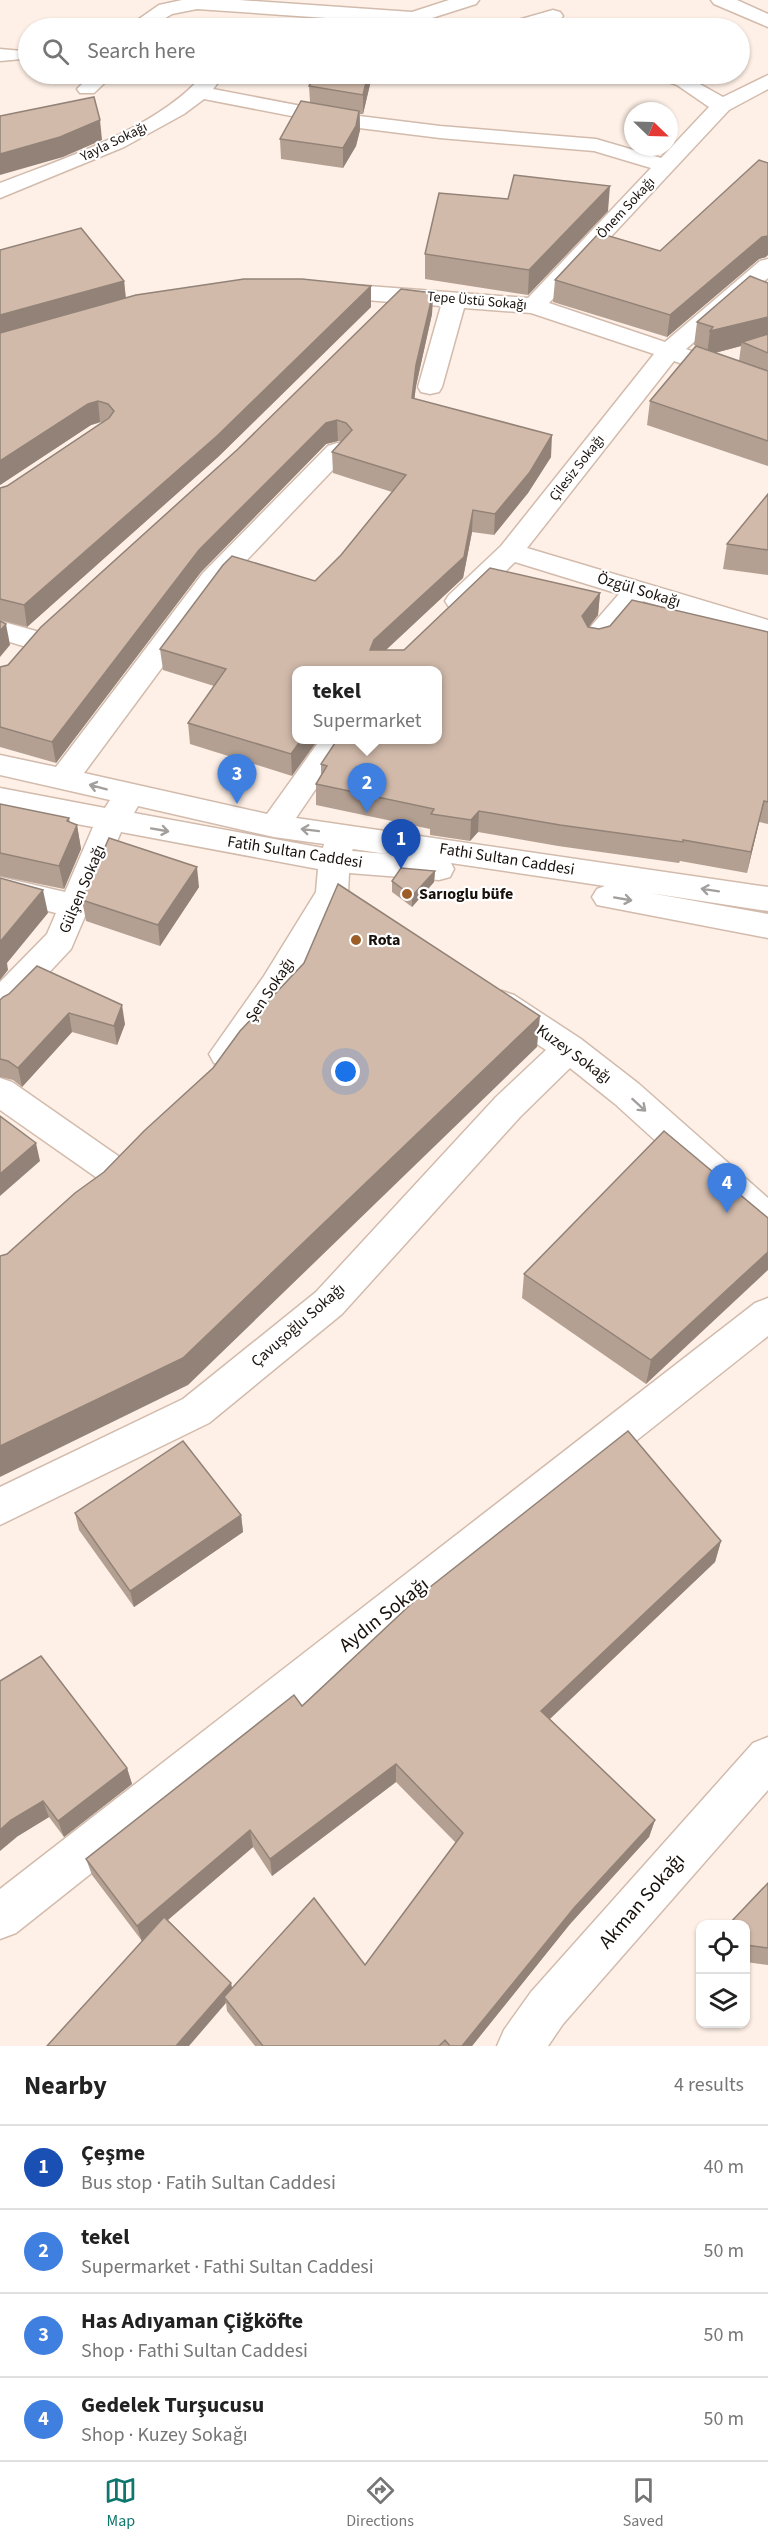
<!DOCTYPE html>
<html lang="en">
<head>
<meta charset="utf-8">
<style>
  :root { --surface:#fff; --page:#f6f6f6; --text:#222; --muted:#767676; --line:#e0e0e0; --accent:#0f766e }
  body { margin:0; font-family:"Source Sans 3",sans-serif; background:var(--page); color:var(--text) }
  .controls { position:absolute; right:18px; bottom:18px; display:grid; overflow:hidden; border-radius:12px; box-shadow:0 2px 4px #0004 }
  .controls button { width:54px; height:54px; display:grid; place-items:center; padding:0; border:0; border-bottom:2px solid var(--line); background:var(--surface); color:var(--text); font:30px sans-serif }
  .compass { position:absolute; left:624px; top:102px; width:54px; height:54px; border-radius:50%; background:var(--surface); box-shadow:0 2px 4px #0004; rotate:113deg }
  .you { position:absolute; left:346px; top:1072px; width:21px; height:21px; margin:-15px; border:4px solid #fff; border-radius:50%; background:#1a73e8; box-shadow:0 0 0 9px #1a73e833 }
  .badge { display:grid; place-items:center; width:39px; height:39px; border-radius:50%; background:var(--accent); color:#fff; font-size:20px; font-weight:700 }
  .pin { position:absolute; translate:-50% -50px; filter:drop-shadow(0 2px 3px #0008) }
  .pin::after { content:''; position:absolute; top:32px; width:21px; height:18px; background:inherit; clip-path:polygon(0 0,100% 0,50% 100%) }
  .popup { position:absolute; left:292px; top:666px; width:150px; height:78px; box-sizing:border-box; display:grid; place-content:center; border-radius:12px; background:var(--surface); filter:drop-shadow(0 2px 4px #0005); font-size:20px; white-space:nowrap; color:var(--muted) }
  .popup b { font-size:22px; color:var(--text) }
  .popup::after { content:''; position:absolute; left:50%; top:100%; margin-left:-12px; border:12px solid transparent; border-top-color:var(--surface) }
  .list { margin:0; padding:0; list-style:none }
  h2 { display:flex; justify-content:space-between; align-items:center; height:78px; margin:0; padding:0 24px; font-size:26px }
  h2 small { font-size:20px; font-weight:400; color:var(--muted) }
  .list li { display:grid; grid-template-columns:39px 1fr auto; gap:18px; align-items:center; box-sizing:border-box; height:84px; padding:0 24px; border-top:2px solid var(--line) }
  .list b { display:block; font-size:22px; white-space:nowrap }
  .list p { margin:0; font-size:20px; white-space:nowrap; color:var(--muted) }
  .list em { font-size:20px; font-style:normal; color:var(--muted) }
  .icon { flex:none; width:33px; height:33px; fill:none; stroke:currentColor; stroke-width:2; stroke-linecap:round; stroke-linejoin:round }
  .map { position:relative; flex:none; width:768px; height:2046px; overflow:hidden }
  .search { position:absolute; background:var(--surface); box-shadow:0 2px 4px #0004; left:18px; right:18px; top:18px; height:66px; display:flex; align-items:center; gap:15px; box-sizing:border-box; padding:0 21px; border-radius:33px; color:var(--muted); font-size:22px }
  .sheet { height:414px; background:var(--surface) }
  nav { display:flex; justify-content:space-around; align-items:center; box-sizing:border-box; height:84px; border-top:2px solid var(--line); background:var(--surface); font-size:16px; color:var(--muted) }
  nav a { display:grid; justify-items:center; gap:3px }
  nav .on { color:var(--accent) }
  .map>svg:first-child { display:block }
  .lines { fill:none; stroke-linecap:round; stroke-linejoin:round }
  .minor-casing { stroke:#d2bbac; stroke-width:3 }
  .minor { fill:#fff; fill-rule:evenodd }
  .wall { fill:#b4a092; fill-rule:evenodd }
  .shaded-wall { fill:#928277 }
  .building { fill:#d1baaa; stroke:#928277; stroke-width:1.5 }
  .oneway { stroke:#a39f9d }
  .poi-dot { fill:#9d5d27; stroke:#fff; stroke-width:2 }
  .labels { text-anchor:middle; dominant-baseline:central; stroke-width:4.5; stroke-linejoin:round; paint-order:stroke }
  .far-street-label { font-size:14px; fill:#18100b; stroke:#fff }
  .street-label { font-size:16px; fill:#18100b; stroke:#fff }
  .poi-label { font-size:16px; font-weight:bold; fill:#18100b; stroke:#fff; text-anchor:start }
  .near-street-label { font-size:20px; fill:#18100b; stroke:#fff }
</style>
</head>
<body>
<div class="map">
<svg width="768" height="2046" viewBox="0 0 768 2046">
  <rect width="100%" height="100%" fill="#fef0e6"/>
  <g class="lines">
    <g class="minor-casing">
      <g id="minor">
        <polygon points="182,0 239,0 412,12 449,0 479,0 476,4 413,24 197,9 172,14 149,28 126,28 159,5"/>
        <polygon points="711,0 737,0 768,14 768,27 714,4"/>
        <path d="M553 10 560 12 563 16C554 29 516 30 501 28L504 24Z"/>
        <polygon points="0,49 22,51 25,55 22,59 0,61"/>
        <polygon points="92,74 114,74 94,93 80,93 77,89"/>
        <path d="M204 74 224 75 213 89 343 114 440 126 596 139 661 158 709 107 677 85 657 78 654 74H682L723 97 768 75V89L729 110 549 303 665 342 760 261 768 259V278L686 349 768 380V395L674 361 527 548 768 620V638L643 601 606 646 596 648 586 646 582 639 586 632 619 594 515 562 469 607 459 610 449 607 445 601 449 595 501 546 654 354 531 313 464 308 442 387 439 392 430 394 421 392 418 387 441 306 328 297 320 295 316 290 320 285 328 283 528 298 651 168 594 151 440 138 343 126 204 99 184 114 124 147 0 198V183C66 158 158 128 204 74Z"/>
        <path d="M337 443 346 446 350 451 346 456 223 585 84 773 267 814 320 740H349L296 818 768 887V911L650 893 768 914V938L597 905 592 897 597 889 605 886 451 863 454 869 450 877 439 880 349 873 348 893 343 901 286 994 238 1063 226 1067 214 1063 209 1054 264 976 316 892 318 869 121 832 71 949 12 1012 0 1016V982L47 934 56 913 0 899V877L65 892 93 827 0 810V788L105 808 110 800 0 775V755L56 767 203 573 328 446ZM138 806 274 837 324 844 323 848 134 813ZM353 849 387 854 352 851Z"/>
        <polygon points="0,621 43,633 47,640 43,647 33,649 0,639"/>
        <polygon points="502,991 514,995 581,1039 639,1084 768,1198 768,1235 755,1231 615,1104 570,1068 520,1117 342,1314 209,1423 0,1525 0,1487 183,1399 316,1292 496,1097 546,1050 490,1013 486,1004 490,995"/>
        <polygon points="0,1078 12,1082 124,1160 129,1170 124,1180 112,1184 100,1180 0,1110"/>
        <polygon points="768,1298 768,1336 16,1933 0,1939 0,1889 755,1303"/>
        <polygon points="768,1737 768,1790 563,2024 548,2046 497,2046 504,2030 531,1992 753,1743"/>
      </g>
    </g>
    <use href="#minor" class="minor"/>
  </g>
  <g class="wall">
    <polygon points="372,76 363,114 360,114 360,130 356,146 343,168 281,159 280,139 310,102 309,86"/>
    <polygon points="508,199 608,211 528,295 425,279 425,254"/>
    <polygon points="0,250 124,281 126,298 371,307 218,457 27,627 0,620 0,488 7,486 102,422 91,425 0,485"/>
    <polygon points="660,251 766,257 759,259 667,337 553,302 555,280"/>
    <path d="M768 283V466L647 425 650 401 708 350 694 345 697 322ZM741 346 739 361 715 353Z"/>
    <polygon points="433,293 432,314 416,386 414,399 551,457 528,493 494,535 472,532 463,578 386,650 404,650 600,593 598,615 589,627 599,629 768,632 768,824 759,822 747,873 680,861 679,863 558,846 478,832 470,841 430,835 430,829 316,805 316,784 321,775 321,764 438,740 297,670 292,776 190,744 188,723 214,686 163,670 160,649 315,581 341,555 392,492 333,473 332,452 341,442 338,441 326,444 201,572 56,763 0,747 0,667 8,665"/>
    <polygon points="768,494 768,575 723,569 727,544"/>
    <polygon points="0,804 77,825 81,849 64,889 0,876"/>
    <polygon points="435,871 434,882 412,907 392,892 392,881"/>
    <polygon points="199,887 160,946 86,921 82,900"/>
    <polygon points="0,1000 125,1024 117,1045 72,1032 22,1087 13,1080 0,1077"/>
    <polygon points="768,1218 646,1384 522,1298 524,1274"/>
    <polygon points="75,1513 241,1515 243,1532 134,1607 79,1530"/>
    <path d="M721 1541 715 1562 550 1719 655 1820 649 1837 570 1924 472 2046H255L227 2011 226 2003 142 1941 92 1875 86 1859 302 1706ZM396 1782 456 1843 365 1965 232 1988 231 1983 168 1920 253 1847 272 1876Z"/>
    <polygon points="0,1681 127,1768 132,1784 64,1837 49,1817 18,1836"/>
    <polygon points="768,1883 768,1965 746,1962 746,1924"/>
  </g>
  <g class="shaded-wall">
    <polygon points="368,74 372,74 372,76 363,114 363,95"/>
    <polygon points="359,111 360,130 356,146 343,168 343,148"/>
    <polygon points="100,120 102,140 63,157 0,175 0,154"/>
    <polygon points="610,186 608,211 528,295 529,270"/>
    <polygon points="768,236 768,255 766,257 759,259 667,337 670,315 762,237"/>
    <polygon points="124,281 126,302 0,337 0,315"/>
    <polygon points="371,286 371,307 218,457 27,627 24,605"/>
    <polygon points="433,293 432,314 416,386 412,420 412,398 416,365"/>
    <polygon points="768,317 768,340 742,342 741,346 707,355 710,331"/>
    <polygon points="98,401 100,422 91,425 0,485 0,461 88,404"/>
    <polygon points="337,420 338,441 326,444 201,572 56,763 52,742 199,550 326,423"/>
    <polygon points="552,435 551,457 528,493 494,535 495,514"/>
    <polygon points="473,510 472,532 463,578 374,661 370,650 374,640"/>
    <polygon points="600,593 598,615 580,638 582,616"/>
    <polygon points="6,624 10,645 0,657 0,631"/>
    <polygon points="301,740 318,740 292,776 291,754"/>
    <polygon points="764,801 759,822 747,873 751,852"/>
    <polygon points="479,811 478,832 470,841 471,820"/>
    <polygon points="69,818 72,837 77,825 81,849 64,889 59,866 67,821"/>
    <polygon points="197,867 199,887 160,946 158,925"/>
    <polygon points="435,871 434,882 412,907 412,896"/>
    <polygon points="43,890 48,913 7,963 8,970 0,980 0,942"/>
    <polygon points="122,1005 125,1024 117,1045 114,1026"/>
    <polygon points="69,1013 72,1032 22,1087 18,1068"/>
    <polygon points="540,1016 537,1047 188,1385 0,1477 0,1446"/>
    <polygon points="36,1143 40,1161 0,1196 0,1174"/>
    <polygon points="768,1252 768,1270 646,1384 651,1360"/>
    <polygon points="241,1515 243,1532 134,1607 130,1591"/>
    <polygon points="721,1541 715,1562 538,1730 541,1711"/>
    <polygon points="396,1764 396,1782 272,1876 270,1859"/>
    <polygon points="127,1768 132,1784 64,1837 58,1821"/>
    <polygon points="43,1801 49,1817 18,1836 0,1851 0,1830 11,1820"/>
    <polygon points="655,1820 649,1837 570,1924 472,2046 462,2046 574,1908"/>
    <polygon points="250,1830 253,1847 142,1942 137,1926"/>
    <polygon points="231,1983 233,1994 224,1997 226,2003 189,2046 176,2046"/>
  </g>
  <g class="building">
    <polygon points="316,74 368,74 363,95 309,86"/>
    <polygon points="94,97 100,120 60,137 0,154 0,116"/>
    <polygon points="301,101 359,111 356,126 343,148 280,139"/>
    <polygon points="759,160 768,163 768,236 762,237 670,315 555,280 599,233 660,251"/>
    <polygon points="514,175 610,186 529,270 425,254 439,193 508,199"/>
    <polygon points="81,228 124,281 0,315 0,250"/>
    <polygon points="750,276 768,283 768,317 710,331 713,327 697,322"/>
    <polygon points="244,279 302,279 371,286 217,436 24,605 0,599 0,488 7,486 109,418 114,411 108,404 98,401 88,404 0,461 0,333 136,295"/>
    <polygon points="401,289 433,293 416,365 412,398 552,435 530,472 495,514 473,510 464,557 374,640 370,650 404,650 490,568 600,593 582,616 588,627 599,629 610,626 632,600 768,632 768,802 764,801 751,852 683,840 683,842 560,825 479,811 471,820 431,814 434,809 316,784 327,766 321,764 337,740 438,740 438,670 297,670 297,740 301,740 291,754 188,723 226,669 160,649 223,565 232,556 315,581 341,555 406,475 332,452 352,430 346,423 337,420 326,423 199,550 52,742 0,727 0,667 8,665 41,627 238,449"/>
    <polygon points="768,334 768,353 742,342"/>
    <polygon points="696,346 768,371 768,441 650,401"/>
    <polygon points="768,494 768,550 727,544"/>
    <polygon points="0,621 6,624 0,631"/>
    <polygon points="0,804 69,818 67,821 77,825 59,866 0,853"/>
    <polygon points="109,838 197,867 158,925 82,900"/>
    <polygon points="401,868 435,871 412,896 392,881"/>
    <polygon points="0,878 43,890 0,942"/>
    <polygon points="338,884 540,1016 183,1358 0,1446 0,1256 7,1254 75,1193 104,1172 144,1131 213,1068 240,1031 304,963"/>
    <polygon points="37,966 122,1005 114,1026 69,1013 18,1068 8,1061 0,1059 0,1000 3,997 9,994"/>
    <polygon points="0,1116 36,1143 0,1174"/>
    <polygon points="664,1131 768,1218 768,1252 651,1360 524,1274"/>
    <polygon points="628,1431 721,1541 541,1711 655,1820 574,1908 462,2046 450,2046 445,2040 439,2046 263,2046 224,1997 314,1898 365,1965 463,1833 396,1764 270,1859 250,1830 137,1926 86,1859 294,1695 302,1706 425,1591"/>
    <polygon points="183,1441 241,1515 130,1591 75,1513"/>
    <polygon points="41,1656 127,1768 58,1821 43,1801 11,1820 0,1830 0,1681"/>
    <polygon points="768,1883 768,1948 746,1945 746,1924 729,1924"/>
    <polygon points="164,1917 231,1983 176,2046 47,2046"/>
  </g>
  <defs><path id="oneway-shaft" d="M-6 0H5M1.5-3L5.5 0L1.5 3" fill="none" stroke-width="1.6" stroke-linecap="round" stroke-linejoin="round" transform="scale(1.5)"/></defs>
  <g class="oneway">
    <use href="#oneway-shaft" transform="translate(98 787) rotate(-165)"/>
    <use href="#oneway-shaft" transform="translate(160 830) rotate(10)"/>
    <use href="#oneway-shaft" transform="translate(310 830) rotate(-173)"/>
    <use href="#oneway-shaft" transform="translate(710 890) rotate(-171)"/>
    <use href="#oneway-shaft" transform="translate(623 899) rotate(10)"/>
    <use href="#oneway-shaft" transform="translate(639 1105) rotate(42)"/>
  </g>
  <g class="poi-dot">
    <circle cx="407" cy="894" r="6"/>
    <circle cx="356" cy="940" r="6"/>
  </g>
  <g class="labels">
    <g class="far-street-label">
      <text transform="translate(114 142) rotate(-26)">Yayla Sokağı</text>
      <text transform="translate(626 208) rotate(-47)">Önem Sokağı</text>
      <text transform="translate(477 301) rotate(5)">Tepe Üstü Sokağı</text>
      <text transform="translate(577 468) rotate(-52)">Çilesiz Sokağı</text>
    </g>
    <g class="street-label">
      <text transform="translate(639 590) rotate(17)">Özgül Sokağı</text>
      <text transform="translate(295 852) rotate(9)">Fatih Sultan Caddesi</text>
      <text transform="translate(507 859) rotate(9)">Fathi Sultan Caddesi</text>
      <text transform="translate(82 889) rotate(-67)">Gülşen Sokağı</text>
      <text transform="translate(270 990) rotate(-56)">Şen Sokağı</text>
      <text transform="translate(574 1054) rotate(36)">Kuzey Sokağı</text>
      <text transform="translate(298 1325) rotate(-41)">Çavuşoğlu Sokağı</text>
    </g>
    <g class="poi-label">
      <text x="419" y="894">Sarıoglu büfe</text>
      <text x="368" y="940">Rota</text>
    </g>
    <g class="near-street-label">
      <text transform="translate(384 1615) rotate(-38)">Aydın Sokağı</text>
      <text transform="translate(642 1901) rotate(-49)">Akman Sokağı</text>
    </g>
  </g>
</svg>
<div class="controls">
<button><svg class="icon" aria-label="locate" viewBox="0 0 24 24"><circle cx="12" cy="12" r="6"/><path d="M12 2v4M12 18v4M2 12h4M18 12h4"/></svg></button>
<button><svg class="icon" aria-label="layers" viewBox="0 0 24 24"><path d="M12 4l9 5-9 5-9-5zM3 14l9 5 9-5"/></svg></button>
</div>
<svg class="compass" viewBox="-18 -18 36 36"><path d="M0-13l5 13h-10z" fill="#e53935"/><path d="M0 13l5-13h-10z" fill="#767676"/></svg>
<div class="you"></div>
<div class="pin badge" style="left:401px;top:869px;background:#1a4fb4">1</div>
<div class="pin badge" style="left:367px;top:813px;background:#3f7fe0">2</div>
<div class="popup"><b>tekel</b>Supermarket</div>
<div class="pin badge" style="left:237px;top:804px;background:#3f7fe0">3</div>
<div class="pin badge" style="left:727px;top:1213px;background:#3f7fe0">4</div>
<div class="search"><svg class="icon" aria-label="search" viewBox="0 0 24 24"><circle cx="10" cy="10" r="6"/><path d="M15 15l6 6"/></svg>Search here</div>
</div>
<section class="sheet">
<h2>Nearby<small>4 results</small></h2>
<ul class="list">
<li><span class="badge" style="background:#1a4fb4">1</span><div><b>Çeşme</b><p>Bus stop · Fatih Sultan Caddesi</p></div><em>40 m</em></li>
<li><span class="badge" style="background:#3f7fe0">2</span><div><b>tekel</b><p>Supermarket · Fathi Sultan Caddesi</p></div><em>50 m</em></li>
<li><span class="badge" style="background:#3f7fe0">3</span><div><b>Has Adıyaman Çiğköfte</b><p>Shop · Fathi Sultan Caddesi</p></div><em>50 m</em></li>
<li><span class="badge" style="background:#3f7fe0">4</span><div><b>Gedelek Turşucusu</b><p>Shop · Kuzey Sokağı</p></div><em>50 m</em></li>
</ul>
</section>
<nav>
<a class="on"><svg class="icon" aria-label="map" viewBox="0 0 24 24"><path d="M3 6l6-2 6 2 6-2v14l-6 2-6-2-6 2zM9 4v14M15 6v14"/></svg>Map</a>
<a><svg class="icon" aria-label="directions" viewBox="0 0 24 24"><path d="M12 3l9 9-9 9-9-9zM9 14v-3h6M13 9l2 2-2 2"/></svg>Directions</a>
<a><svg class="icon" aria-label="saved" viewBox="0 0 24 24"><path d="M7 4h10v16l-5-4-5 4z"/></svg>Saved</a>
</nav>
</body>
</html>
